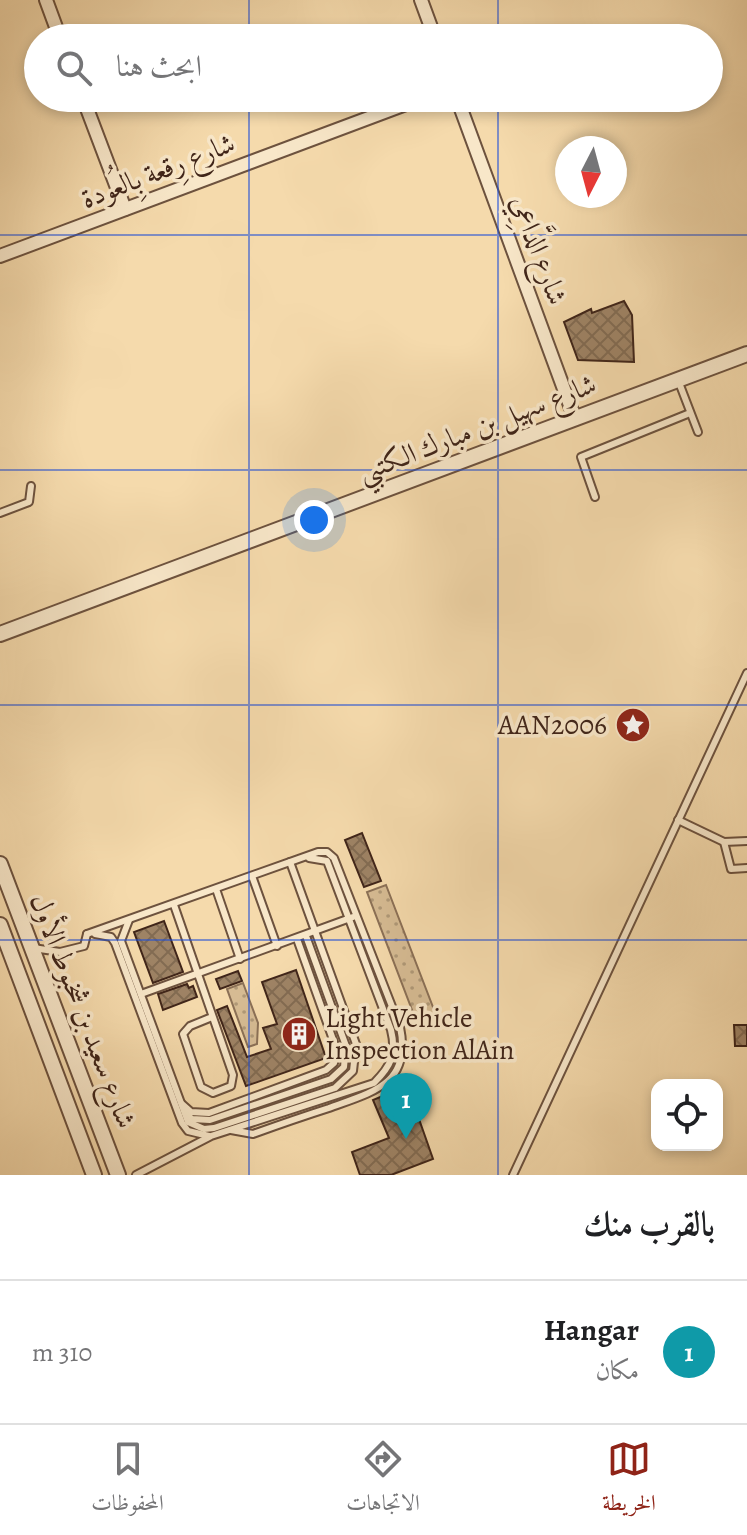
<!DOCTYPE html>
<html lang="ar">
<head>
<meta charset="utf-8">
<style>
  :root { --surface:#fff; --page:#f6f6f6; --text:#202124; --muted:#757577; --line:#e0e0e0; --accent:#8f2418 }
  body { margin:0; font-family:Alegreya,Amiri,serif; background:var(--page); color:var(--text); direction:rtl }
  .controls { position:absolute; right:24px; bottom:24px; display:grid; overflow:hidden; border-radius:16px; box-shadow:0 4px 12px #0003 }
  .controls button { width:72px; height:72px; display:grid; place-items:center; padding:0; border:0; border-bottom:2px solid var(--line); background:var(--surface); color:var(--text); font:40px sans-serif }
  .compass { position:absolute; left:555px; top:136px; width:72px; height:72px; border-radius:50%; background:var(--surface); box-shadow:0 4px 12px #0003; rotate:186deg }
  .you { position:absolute; left:314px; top:520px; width:28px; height:28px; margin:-20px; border:6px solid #fff; border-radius:50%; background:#1a73e8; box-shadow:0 0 0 12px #1a73e833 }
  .badge { display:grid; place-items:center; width:52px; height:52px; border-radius:50%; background:var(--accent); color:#fff; font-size:26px; font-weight:700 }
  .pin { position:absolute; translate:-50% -66px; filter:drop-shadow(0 2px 4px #0008) }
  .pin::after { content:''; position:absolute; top:42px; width:28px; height:24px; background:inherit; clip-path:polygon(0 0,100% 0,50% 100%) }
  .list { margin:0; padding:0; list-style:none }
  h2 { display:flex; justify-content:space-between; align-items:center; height:104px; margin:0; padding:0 32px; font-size:34px }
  h2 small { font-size:26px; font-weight:400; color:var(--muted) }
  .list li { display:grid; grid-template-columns:52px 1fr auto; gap:24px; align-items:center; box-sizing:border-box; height:144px; padding:0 32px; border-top:2px solid var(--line) }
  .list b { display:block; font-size:30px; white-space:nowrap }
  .list p { margin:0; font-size:26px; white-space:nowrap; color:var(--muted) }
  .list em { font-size:26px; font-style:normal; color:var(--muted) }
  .icon { flex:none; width:44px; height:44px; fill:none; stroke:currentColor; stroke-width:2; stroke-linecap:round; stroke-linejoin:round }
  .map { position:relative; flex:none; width:747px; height:1175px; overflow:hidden; direction:ltr }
  .search { position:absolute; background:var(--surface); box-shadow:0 4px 12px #0003; left:24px; right:24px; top:24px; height:88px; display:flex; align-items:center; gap:20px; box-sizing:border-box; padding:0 28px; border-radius:44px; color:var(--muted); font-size:30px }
  .sheet { height:248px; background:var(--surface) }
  nav { display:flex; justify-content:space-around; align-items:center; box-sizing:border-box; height:112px; border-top:2px solid var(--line); background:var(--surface); font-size:22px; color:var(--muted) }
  nav a { display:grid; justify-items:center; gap:4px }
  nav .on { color:var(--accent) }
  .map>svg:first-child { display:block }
  .park { fill:url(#park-dots); stroke:#8b7056; stroke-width:2 }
  .building { fill:url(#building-cross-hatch); stroke:#402519; stroke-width:2 }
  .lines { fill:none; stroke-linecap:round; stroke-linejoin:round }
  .service-casing { stroke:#6d523e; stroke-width:10 }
  .minor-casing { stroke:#6d523e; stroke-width:16 }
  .tertiary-casing { stroke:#6d523e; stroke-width:18 }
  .service { stroke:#f8e7c9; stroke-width:6 }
  .minor { stroke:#f8e7c9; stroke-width:12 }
  .tertiary { stroke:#f8e7c9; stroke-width:14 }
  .grid { fill:none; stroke:#1d4ed8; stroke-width:2; stroke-opacity:0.55 }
  .labels { text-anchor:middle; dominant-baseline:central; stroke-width:7; stroke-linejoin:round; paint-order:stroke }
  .street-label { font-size:28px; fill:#402519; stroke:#f8e7c9 }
  .poi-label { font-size:28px; fill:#402519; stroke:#f8e7c9; text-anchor:end }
</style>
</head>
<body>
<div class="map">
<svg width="747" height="1175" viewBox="0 0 747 1175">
  <defs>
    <pattern id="park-dots" width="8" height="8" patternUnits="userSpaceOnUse" patternTransform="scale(2)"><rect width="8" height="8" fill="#d6bb93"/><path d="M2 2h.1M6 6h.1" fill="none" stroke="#af9877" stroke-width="1.8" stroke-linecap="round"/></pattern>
    <pattern id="building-cross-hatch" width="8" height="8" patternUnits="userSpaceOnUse" patternTransform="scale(2)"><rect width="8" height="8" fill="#9e8365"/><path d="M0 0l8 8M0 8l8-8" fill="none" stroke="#826b52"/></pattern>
  </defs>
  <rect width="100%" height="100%" fill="#f5daac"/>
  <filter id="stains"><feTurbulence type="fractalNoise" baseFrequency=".0025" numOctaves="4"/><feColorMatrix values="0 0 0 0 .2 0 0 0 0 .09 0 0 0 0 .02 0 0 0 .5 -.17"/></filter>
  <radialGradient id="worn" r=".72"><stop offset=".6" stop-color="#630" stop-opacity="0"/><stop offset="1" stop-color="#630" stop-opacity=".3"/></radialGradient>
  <g class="park">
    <polygon points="386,885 436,1015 417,1023 367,892"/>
    <polygon points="243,983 258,1023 257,1044 248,1047 227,989"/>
  </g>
  <g class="building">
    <polygon points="624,301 632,315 634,362 578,360 564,322 591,309 592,313"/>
    <polygon points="362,833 381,881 364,887 345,840"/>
    <polygon points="164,921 183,972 153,983 134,932"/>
    <polygon points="296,970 326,1058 246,1086 217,1010 227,1006 247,1057 271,1049 263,1028 277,1024 262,982"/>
    <polygon points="238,971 242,981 220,989 216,979"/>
    <polygon points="187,984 189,988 193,986 197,997 163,1010 158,994"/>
    <polygon points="734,1025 747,1025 747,1046 735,1046"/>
    <polygon points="406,1082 433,1159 391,1175 360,1175 352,1152 389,1138 373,1100 385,1095 399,1125 404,1128 409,1125 396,1087"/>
  </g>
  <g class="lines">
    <g class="service-casing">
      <g id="service">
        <polyline points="678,380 698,432"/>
        <polyline points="595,497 581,457 690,413"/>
        <polyline points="0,513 29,502 31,486"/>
        <polyline points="678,820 724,842 747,841"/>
        <polyline points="724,842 731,869 747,868"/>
        <polyline points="252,876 277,946"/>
        <polyline points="216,889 240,959"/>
        <polyline points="174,905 233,1075 231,1086 213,1093 201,1087 183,1034 190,1026 212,1017"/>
        <polyline points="129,920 121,941 188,1122 204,1129 214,1128 335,1088 353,1071 356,1044 290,862"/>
        <path d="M87 934 318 852H327L334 858 400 1027C412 1084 373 1092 329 1108 304 1116 278 1125 253 1134L231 1130"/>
        <polyline points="95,934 111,937 115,943 182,1123 188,1131 209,1136"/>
        <polyline points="33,948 60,952 84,946 87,934"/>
        <polyline points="141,994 353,917"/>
        <polyline points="390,1091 404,1122"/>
        <polyline points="182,1104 191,1112 209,1113 326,1070 334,1063 336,1048 297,939"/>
        <polyline points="185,1113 192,1119 210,1120 331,1079 344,1067 346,1046 306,936"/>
        <path d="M136 1175 211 1136 374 1083C391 1066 397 1054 391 1030L327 861 309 858"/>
        <polyline points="513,1175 747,673"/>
      </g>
    </g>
    <g class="minor-casing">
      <g id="minor">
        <polyline points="46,0 60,38"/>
        <polyline points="421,0 435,38"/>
        <polyline points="83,98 125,209"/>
        <polyline points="457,98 575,419"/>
        <polyline points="0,256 422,98"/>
      </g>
    </g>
    <g class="tertiary-casing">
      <g id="tertiary">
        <polyline points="0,634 747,354"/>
        <polyline points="0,864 118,1175"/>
        <polyline points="0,925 94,1175"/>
      </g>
    </g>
    <use href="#service" class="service"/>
    <use href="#minor" class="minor"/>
    <use href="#tertiary" class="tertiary"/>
  </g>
  <path class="grid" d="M249 0V38M498 0V38M249 98V1175M498 98V1175M0 235H747M0 470H747M0 705H747M0 940H747"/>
  <defs>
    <g id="sight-disc" transform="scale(1.8)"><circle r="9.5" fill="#8f2418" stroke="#f8e7c9"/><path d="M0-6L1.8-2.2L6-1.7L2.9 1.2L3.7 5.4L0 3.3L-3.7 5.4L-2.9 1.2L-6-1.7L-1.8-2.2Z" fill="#fff"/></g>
    <g id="building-disc" transform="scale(1.8)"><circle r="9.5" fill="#8f2418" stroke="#f8e7c9"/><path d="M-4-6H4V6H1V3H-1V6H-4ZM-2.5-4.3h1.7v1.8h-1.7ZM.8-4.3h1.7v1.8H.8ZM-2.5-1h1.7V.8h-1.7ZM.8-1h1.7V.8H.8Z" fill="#fff"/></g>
  </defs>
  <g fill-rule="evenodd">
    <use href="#sight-disc" x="633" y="725"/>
    <use href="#building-disc" x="299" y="1034"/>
  </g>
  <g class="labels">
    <g class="street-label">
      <text transform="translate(158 171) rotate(-21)">شارع رِقعة بِالعُودة</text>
      <text transform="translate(539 250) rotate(70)">شارع الدَّاعِي</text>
      <text transform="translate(477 428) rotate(-21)">شارع سهيل بن مبارك الكتبي</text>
      <text transform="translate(83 1011) rotate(69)">شارع سعيد بن شخبوط الأول</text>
    </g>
    <g class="poi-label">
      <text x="607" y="725">AAN2006</text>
      <text x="325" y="1018" text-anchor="start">Light Vehicle<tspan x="325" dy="32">Inspection AlAin</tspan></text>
    </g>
  </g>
  <rect width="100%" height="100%" filter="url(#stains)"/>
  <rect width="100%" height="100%" fill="url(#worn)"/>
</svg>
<div class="controls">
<button><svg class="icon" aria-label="locate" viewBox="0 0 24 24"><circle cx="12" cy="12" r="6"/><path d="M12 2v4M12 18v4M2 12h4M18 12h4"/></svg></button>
</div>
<svg class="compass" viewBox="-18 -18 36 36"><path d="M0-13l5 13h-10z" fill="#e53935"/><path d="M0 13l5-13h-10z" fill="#757577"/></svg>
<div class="you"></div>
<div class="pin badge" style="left:406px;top:1139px;background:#0f9aa8">1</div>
<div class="search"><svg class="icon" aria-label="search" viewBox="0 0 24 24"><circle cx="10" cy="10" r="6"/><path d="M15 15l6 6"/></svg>ابحث هنا</div>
</div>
<section class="sheet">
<h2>بالقرب منك<small></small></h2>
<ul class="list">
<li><span class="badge" style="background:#0f9aa8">1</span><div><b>Hangar</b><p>مكان</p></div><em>310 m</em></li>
</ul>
</section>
<nav>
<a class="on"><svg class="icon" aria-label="map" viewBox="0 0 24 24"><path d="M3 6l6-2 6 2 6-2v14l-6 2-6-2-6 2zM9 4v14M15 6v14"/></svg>الخريطة</a>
<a><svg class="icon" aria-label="directions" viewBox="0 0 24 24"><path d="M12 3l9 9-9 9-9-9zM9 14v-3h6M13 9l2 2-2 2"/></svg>الاتجاهات</a>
<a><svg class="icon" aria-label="saved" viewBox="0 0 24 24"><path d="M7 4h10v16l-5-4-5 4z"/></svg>المحفوظات</a>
</nav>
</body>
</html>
